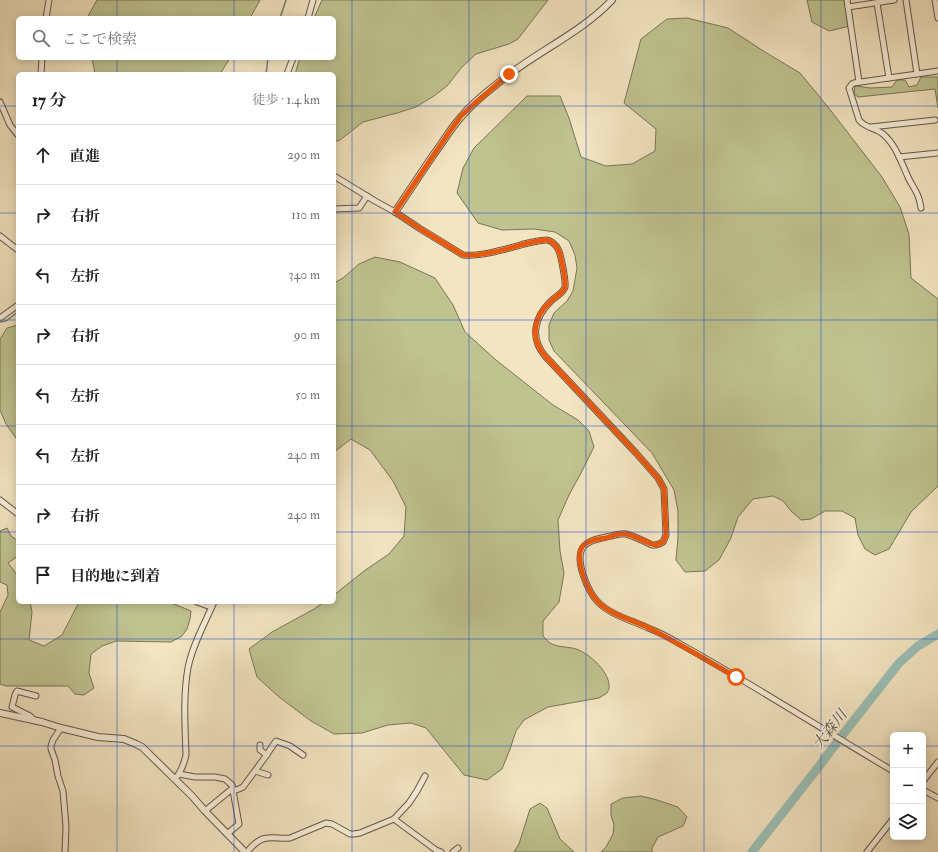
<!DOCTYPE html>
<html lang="ja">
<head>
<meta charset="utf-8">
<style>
  :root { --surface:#fff; --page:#f2f2f2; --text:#222; --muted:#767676; --line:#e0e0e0 }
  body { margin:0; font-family:"IM FELL Double Pica","Noto Serif JP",serif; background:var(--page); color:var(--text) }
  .controls { position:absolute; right:12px; bottom:12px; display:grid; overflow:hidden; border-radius:6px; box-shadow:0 2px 10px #0003 }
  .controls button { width:36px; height:36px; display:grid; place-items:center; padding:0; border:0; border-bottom:1px solid var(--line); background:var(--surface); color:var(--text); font:20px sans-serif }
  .stop { position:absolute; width:12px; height:12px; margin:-9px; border:3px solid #ea580c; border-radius:50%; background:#fff }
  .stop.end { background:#ea580c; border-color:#fff; box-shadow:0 1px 4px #0008 }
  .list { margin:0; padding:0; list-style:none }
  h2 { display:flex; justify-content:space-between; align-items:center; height:52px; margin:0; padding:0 16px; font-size:17px }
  h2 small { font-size:13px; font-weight:400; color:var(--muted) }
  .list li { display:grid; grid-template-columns:26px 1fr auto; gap:12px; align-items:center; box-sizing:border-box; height:60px; padding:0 16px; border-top:1px solid var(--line) }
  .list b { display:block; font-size:15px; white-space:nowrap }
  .list em { font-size:13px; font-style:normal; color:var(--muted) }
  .icon { flex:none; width:22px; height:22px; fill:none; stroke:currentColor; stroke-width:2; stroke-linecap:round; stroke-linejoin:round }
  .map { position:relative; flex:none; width:938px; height:852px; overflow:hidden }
  .search { position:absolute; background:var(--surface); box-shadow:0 2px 10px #0003; left:16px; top:16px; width:320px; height:44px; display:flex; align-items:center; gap:10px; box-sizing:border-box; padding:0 14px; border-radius:6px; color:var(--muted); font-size:15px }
  .panel { position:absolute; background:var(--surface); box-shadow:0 2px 10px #0003; left:16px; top:72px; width:320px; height:532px; border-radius:6px }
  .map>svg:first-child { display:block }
  .green { fill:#bfc390; stroke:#797658 }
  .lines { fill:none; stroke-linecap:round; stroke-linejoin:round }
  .stream { stroke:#71837a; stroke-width:1.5 }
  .river { stroke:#9bbfb5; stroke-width:9 }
  .minor-casing { stroke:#635749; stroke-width:7 }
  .tertiary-casing { stroke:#635749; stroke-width:8 }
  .minor { stroke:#f7eed7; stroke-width:5 }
  .tertiary { stroke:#f7eed7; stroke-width:6 }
  .route { stroke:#ea580c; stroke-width:5 }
  .grid { fill:none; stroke:#1d4ed8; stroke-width:1; stroke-opacity:0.55 }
  .labels { text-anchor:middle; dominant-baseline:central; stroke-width:3.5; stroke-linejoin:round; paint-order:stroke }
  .water-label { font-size:15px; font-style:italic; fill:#52554d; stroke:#f7eed7 }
</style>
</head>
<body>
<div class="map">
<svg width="938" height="852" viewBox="0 0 938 852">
  <rect width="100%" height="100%" fill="#f3e5c2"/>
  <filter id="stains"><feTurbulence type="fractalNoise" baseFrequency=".005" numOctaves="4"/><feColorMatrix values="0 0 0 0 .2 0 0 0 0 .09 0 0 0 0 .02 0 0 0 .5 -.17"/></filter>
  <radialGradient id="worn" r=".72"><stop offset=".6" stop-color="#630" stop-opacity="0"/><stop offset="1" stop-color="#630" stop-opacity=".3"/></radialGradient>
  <g class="green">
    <polygon points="97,0 260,0 250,18 87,18"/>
    <polygon points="322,0 548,0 518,39 509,44 476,54 462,67 447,86 434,96 416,107 397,113 363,122 340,140 334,142 334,74 295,74 300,58 334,58 334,18 314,18"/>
    <polygon points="807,0 846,0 850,26 829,31 812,22"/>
    <polygon points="687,18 728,28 765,52 800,73 828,107 882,177 900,207 909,234 911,278 938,299 938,486 911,512 889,549 875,555 865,549 858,535 855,518 842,511 825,511 811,519 801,520 791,511 783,501 773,496 753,499 738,517 731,538 719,560 705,571 685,572 676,560 678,537 678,511 674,490 652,453 554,351 549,340 549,325 554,313 567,301 573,291 577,268 575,255 569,241 555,232 534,229 502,230 478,223 457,193 463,168 474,148 527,96 560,96 569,118 581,157 606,166 632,164 655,151 656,129 624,103 641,39 667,19"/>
    <polygon points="92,58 230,58 220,74 95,74"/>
    <polygon points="921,77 938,77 938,108 935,89 858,97 854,94 855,86 871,88 892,87 897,80 905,80 909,87 917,85"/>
    <path d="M375 257 400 262 435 278 453 305 465 332 496 360 553 405 578 420 589 431 594 447 581 473 569 495 558 520 560 551 564 573 559 602 543 621V636C545 638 549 643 552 644 558 647 570 647 576 649 589 653 611 673 609 688 609 690 608 691 607 693L599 698 548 707 524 720 516 731 510 749 502 769 487 780 464 775 426 728 411 723 388 725 362 733 334 734 311 721 279 697 257 677 249 649 272 632 314 609 324 602H334V595L364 571 389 554 404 536 406 507 393 481 370 450 351 439 334 452V283L343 278 359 264Z"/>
    <polygon points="18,325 18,441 6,424 0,410 0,339 7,328"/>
    <polygon points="7,528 11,536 18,541 18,556 8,563 18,576 18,602 30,602 32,612 29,640 44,646 62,635 79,602 169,602 191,611 190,619 187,629 182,636 171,642 116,641 102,646 91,654 89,673 94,688 84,695 75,694 68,686 6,686 0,684 0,612 8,595 7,585 0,582 0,531"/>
    <polygon points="641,796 657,800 678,807 687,817 683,826 658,837 652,848 652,852 601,852 606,847 613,834 614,825 611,815 611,804 623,798"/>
    <polygon points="540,803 547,808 560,839 574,852 514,852 519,844 530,809"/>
  </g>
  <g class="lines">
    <g class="stream">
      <polyline points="280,18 286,0"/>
      <polyline points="266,74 268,58"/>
      <polyline points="0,322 6,321 18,312"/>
    </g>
    <polyline class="river" points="752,852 820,765 844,733 899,663 918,646 938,634"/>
    <g class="minor-casing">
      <g id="minor">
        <polyline points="847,0 859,82"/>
        <polyline points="906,0 917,74"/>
        <polyline points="935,0 938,18"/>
        <polyline points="877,3 889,78"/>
        <polyline points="848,7 894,0"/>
        <polyline points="46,18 49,0"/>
        <polyline points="308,18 313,0"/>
        <polyline points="41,74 42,58"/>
        <polyline points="287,74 293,58"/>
        <polyline points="0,102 10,125 18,135"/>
        <polyline points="871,127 935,120"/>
        <polyline points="899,157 938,153"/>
        <path d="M334 176 375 201 395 212 419 228 463 255C482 257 509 248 528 243 534 242 541 240 546 240 551 240 556 245 558 249 561 254 566 282 565 287 563 294 554 297 550 302 534 318 530 338 545 356L636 453 658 478 664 489 666 535 663 542 659 544 655 545H652C644 541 634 536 626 534 621 533 612 536 606 537 598 539 589 540 584 546 573 558 588 591 597 601 610 615 631 620 648 628 659 632 670 638 680 644 752 684 822 729 893 771"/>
        <path d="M921 208C920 204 920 200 918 196 916 190 911 184 908 177 901 162 896 145 883 134 876 128 865 128 859 120L849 88 852 84 854 83 938 71"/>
        <polyline points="334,209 359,208 367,196"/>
        <polyline points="0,236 18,250"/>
        <polyline points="0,318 18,305"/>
        <polyline points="0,500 18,514"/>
        <polyline points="197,602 211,607"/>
        <polyline points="33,719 30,716 12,707 15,695 17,691 36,696"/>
        <polyline points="61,728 53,740 51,746 51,749 55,760 58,776 63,791 66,827 65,852"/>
        <polyline points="260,745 260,750 267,755"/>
        <polyline points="255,771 268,775"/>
        <polyline points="179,774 195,777 215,777 225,779 232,785 239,824 227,834"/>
        <path d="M175 779C181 772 184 764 186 755 185 726 183 696 188 668 192 646 205 623 214 602"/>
        <polyline points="923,781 938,762"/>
        <polyline points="923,790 938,798"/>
        <polyline points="233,791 239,789 243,787 263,760 276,741 290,746 303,755"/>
        <polyline points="205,811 233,788"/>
        <polyline points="394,819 436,850 441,852"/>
        <path d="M247 852C252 846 259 838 268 838 275 837 283 839 290 838L326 823 332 824 350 834H354L360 833 394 819 409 803 417 791 425 776"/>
        <polyline points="453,852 458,848"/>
        <polyline points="867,852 893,819"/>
      </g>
    </g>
    <g class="tertiary-casing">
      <g id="tertiary">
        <path d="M395 212C408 193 421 173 434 154 443 142 451 128 461 117 471 105 484 94 497 84 533 53 579 35 612 0"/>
        <polyline points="0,713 42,722 61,728 98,737 124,739 136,744 142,747 192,796 205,811 245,852"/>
      </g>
    </g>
    <use href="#minor" class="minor"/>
    <use href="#tertiary" class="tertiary"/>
  </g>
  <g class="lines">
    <path class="route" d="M509 74 474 104 461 116 450 131 395 212 419 228 463 255C481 257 510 248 528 243 534 242 541 240 546 240 551 240 556 245 558 249 561 254 566 282 565 287 563 294 554 297 550 302 533 318 530 338 545 356L636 453 658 478 664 489 666 535 663 542 659 544 655 545 652 544C645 542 633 535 626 534 620 533 611 536 606 538 598 539 589 540 583 546 573 558 588 592 598 602 612 616 634 620 651 629 680 644 708 661 736 677"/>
  </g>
  <path class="grid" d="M117 0V18M234 0V18M352 0V852M469 0V852M586 0V852M704 0V852M821 0V852M117 58V74M234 58V74M0 106H18M334 106H938M0 213H18M334 213H938M0 320H18M334 320H938M0 426H18M334 426H938M0 532H18M334 532H938M117 602V852M234 602V852M0 639H938M0 746H893M923 746H938"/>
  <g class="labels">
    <g class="water-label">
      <text transform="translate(830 730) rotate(-52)">大森川</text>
    </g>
  </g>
  <rect width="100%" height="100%" filter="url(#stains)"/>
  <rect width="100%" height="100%" fill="url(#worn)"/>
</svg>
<div class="controls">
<button>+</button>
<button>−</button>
<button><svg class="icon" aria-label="layers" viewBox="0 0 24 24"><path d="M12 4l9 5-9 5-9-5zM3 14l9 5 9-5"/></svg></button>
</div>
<div class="stop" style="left:736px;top:677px"></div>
<div class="stop end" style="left:509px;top:74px"></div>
<div class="search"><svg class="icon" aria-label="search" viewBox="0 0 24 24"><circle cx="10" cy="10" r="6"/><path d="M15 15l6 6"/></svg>ここで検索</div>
<section class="panel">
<h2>17 分<small>徒歩 · 1.4 km</small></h2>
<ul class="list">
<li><svg class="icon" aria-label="ahead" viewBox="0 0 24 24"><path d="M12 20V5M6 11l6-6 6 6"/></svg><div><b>直進</b></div><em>290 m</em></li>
<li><svg class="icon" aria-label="right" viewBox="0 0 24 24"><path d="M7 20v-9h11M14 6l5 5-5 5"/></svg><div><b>右折</b></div><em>110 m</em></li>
<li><svg class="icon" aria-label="left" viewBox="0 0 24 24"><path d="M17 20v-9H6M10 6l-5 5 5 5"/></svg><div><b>左折</b></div><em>340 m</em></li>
<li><svg class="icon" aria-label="right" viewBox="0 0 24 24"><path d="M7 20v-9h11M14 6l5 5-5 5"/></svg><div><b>右折</b></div><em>90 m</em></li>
<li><svg class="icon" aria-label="left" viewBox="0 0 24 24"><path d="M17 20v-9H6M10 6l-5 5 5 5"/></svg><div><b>左折</b></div><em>50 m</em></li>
<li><svg class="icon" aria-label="left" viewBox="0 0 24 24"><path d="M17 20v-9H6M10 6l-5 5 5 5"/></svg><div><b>左折</b></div><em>240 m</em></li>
<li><svg class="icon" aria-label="right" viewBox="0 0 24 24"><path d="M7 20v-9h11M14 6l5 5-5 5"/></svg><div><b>右折</b></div><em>240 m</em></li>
<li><svg class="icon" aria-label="arrive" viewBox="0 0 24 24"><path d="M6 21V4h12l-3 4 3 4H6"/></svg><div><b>目的地に到着</b></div></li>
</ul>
</section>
</div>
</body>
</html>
